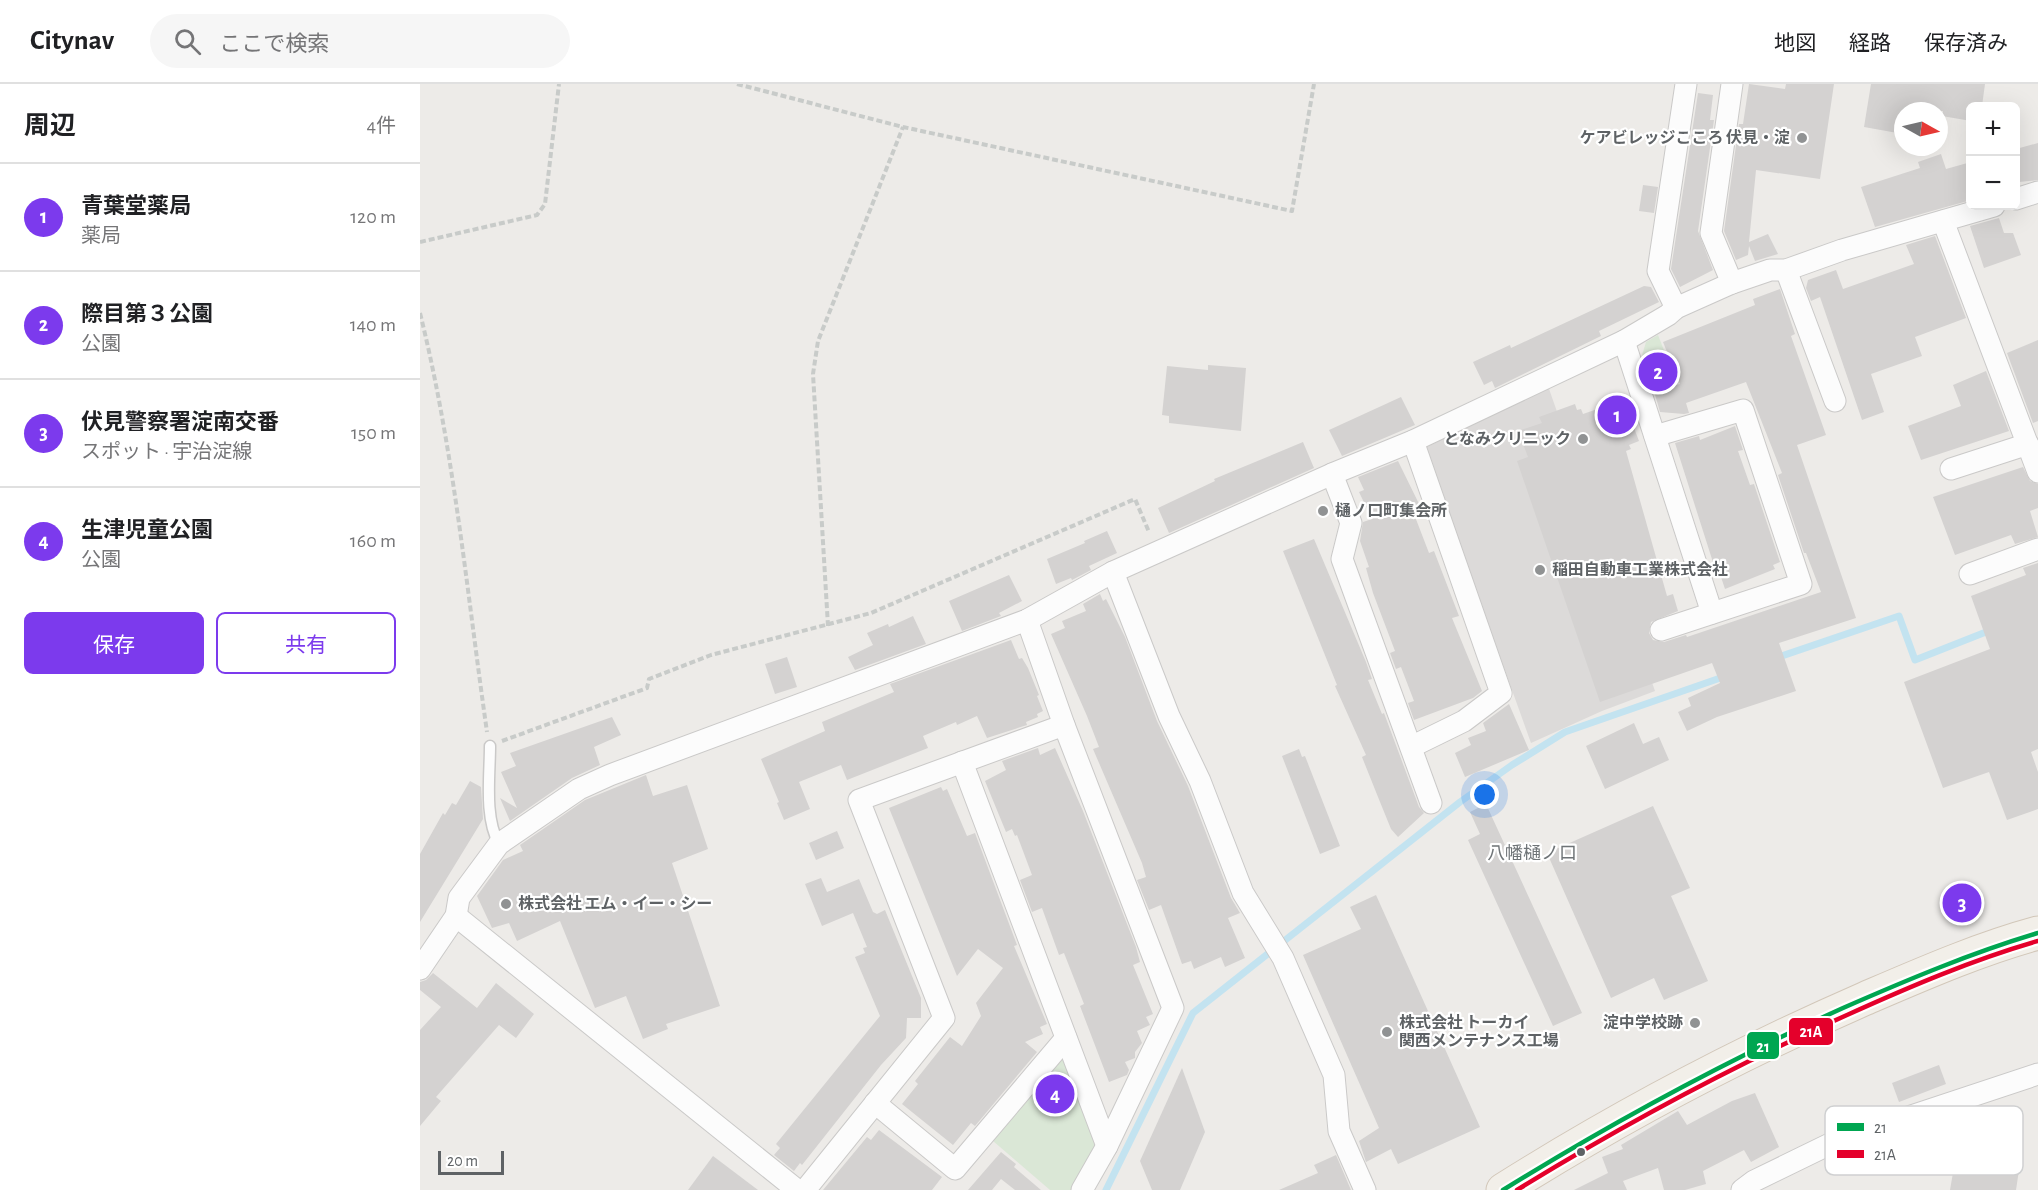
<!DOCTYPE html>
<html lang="ja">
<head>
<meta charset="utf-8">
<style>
  :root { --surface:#fff; --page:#f6f6f6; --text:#202124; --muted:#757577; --line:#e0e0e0; --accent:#7c3aed }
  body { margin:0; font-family:"Alegreya Sans","Noto Sans JP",sans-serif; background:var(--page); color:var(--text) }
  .controls { position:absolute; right:18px; top:18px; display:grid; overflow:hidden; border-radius:9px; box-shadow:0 6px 24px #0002 }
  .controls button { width:54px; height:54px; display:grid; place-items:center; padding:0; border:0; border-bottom:2px solid var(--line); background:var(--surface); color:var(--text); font:30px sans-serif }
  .compass { position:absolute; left:1474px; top:18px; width:54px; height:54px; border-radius:50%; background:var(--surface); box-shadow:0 6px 24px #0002; rotate:98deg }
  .scale { position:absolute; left:18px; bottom:15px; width:66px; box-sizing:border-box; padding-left:6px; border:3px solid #5e6265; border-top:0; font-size:16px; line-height:21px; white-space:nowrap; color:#5e6265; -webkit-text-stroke:4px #fff; paint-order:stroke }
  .you { position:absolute; left:1065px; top:711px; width:21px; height:21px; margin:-15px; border:4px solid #fff; border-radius:50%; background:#1a73e8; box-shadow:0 0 0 9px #1a73e833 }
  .badge { display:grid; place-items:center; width:39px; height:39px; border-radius:50%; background:var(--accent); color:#fff; font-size:20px; font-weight:700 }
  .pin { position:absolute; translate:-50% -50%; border:3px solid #fff; box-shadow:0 2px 6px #0006 }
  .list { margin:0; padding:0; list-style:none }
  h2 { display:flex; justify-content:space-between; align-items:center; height:78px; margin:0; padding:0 24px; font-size:26px }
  h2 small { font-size:20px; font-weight:400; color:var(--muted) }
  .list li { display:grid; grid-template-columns:39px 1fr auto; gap:18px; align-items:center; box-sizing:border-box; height:108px; padding:0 24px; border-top:2px solid var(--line) }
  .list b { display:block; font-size:22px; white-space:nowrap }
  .list p { margin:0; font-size:20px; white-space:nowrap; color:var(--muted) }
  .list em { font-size:20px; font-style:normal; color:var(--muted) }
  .actions { display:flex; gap:12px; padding:18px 24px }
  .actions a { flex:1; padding:14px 0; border:2px solid var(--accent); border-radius:9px; text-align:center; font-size:21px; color:var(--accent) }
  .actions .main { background:var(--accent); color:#fff }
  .icon { flex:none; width:33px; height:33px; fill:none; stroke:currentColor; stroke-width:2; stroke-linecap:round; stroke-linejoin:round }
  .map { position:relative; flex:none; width:1618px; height:1106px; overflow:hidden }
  header { display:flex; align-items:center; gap:36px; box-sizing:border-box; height:84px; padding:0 30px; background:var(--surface); border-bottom:2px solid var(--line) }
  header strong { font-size:28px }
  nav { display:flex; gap:33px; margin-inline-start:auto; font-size:21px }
  .search { width:420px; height:54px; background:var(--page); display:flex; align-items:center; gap:15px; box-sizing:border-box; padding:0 21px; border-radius:33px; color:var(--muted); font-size:22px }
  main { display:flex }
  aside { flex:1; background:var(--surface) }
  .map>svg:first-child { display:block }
  .industrial { fill:#dcdad9 }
  .green { fill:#dae7d6 }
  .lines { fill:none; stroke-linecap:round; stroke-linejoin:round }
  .stream { stroke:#c3e3f0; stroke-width:7 }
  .building { fill:#d4d2d1 }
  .lane-casing { stroke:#cac9c8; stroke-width:13 }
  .street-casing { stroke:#cac9c8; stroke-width:23 }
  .primary-casing { stroke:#d2c7b9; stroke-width:35 }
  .path { stroke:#c8cbc9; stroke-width:4; stroke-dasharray:6 3; stroke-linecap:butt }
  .lane { stroke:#fcfcfc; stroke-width:10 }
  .street { stroke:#fcfcfc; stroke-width:21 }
  .primary { stroke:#f2efe9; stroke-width:33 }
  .bus-1-casing { stroke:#fff; stroke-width:9 }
  .bus-2-casing { stroke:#fff; stroke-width:9 }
  .bus-1 { stroke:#00a651; stroke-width:4.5 }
  .bus-2 { stroke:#e4002b; stroke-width:4.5 }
  .poi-dot { fill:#909293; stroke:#fff; stroke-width:2 }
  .bus-dot { fill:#5e6265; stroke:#fff; stroke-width:2 }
  .labels { text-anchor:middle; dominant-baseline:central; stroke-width:4.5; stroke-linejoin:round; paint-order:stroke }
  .poi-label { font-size:16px; font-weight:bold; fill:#5e6265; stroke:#fff; text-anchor:start }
  .neighbourhood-label { font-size:18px; fill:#6f7477; stroke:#fff }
  .key { fill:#fff; stroke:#cfd0d1; stroke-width:1.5 }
  .key-label { font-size:16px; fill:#5e6265 }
  .line-badge { stroke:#fff; stroke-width:2 }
  .badge-label { font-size:16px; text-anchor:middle; font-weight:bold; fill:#fff }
</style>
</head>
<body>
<header>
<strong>Citynav</strong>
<div class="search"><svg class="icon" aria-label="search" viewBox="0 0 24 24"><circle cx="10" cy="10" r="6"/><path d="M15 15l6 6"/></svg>ここで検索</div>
<nav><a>地図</a><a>経路</a><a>保存済み</a></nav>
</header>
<main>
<aside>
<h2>周辺<small>4件</small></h2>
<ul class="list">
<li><span class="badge">1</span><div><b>青葉堂薬局</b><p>薬局</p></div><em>120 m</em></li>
<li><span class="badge">2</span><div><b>際目第３公園</b><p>公園</p></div><em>140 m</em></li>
<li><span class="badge">3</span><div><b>伏見警察署淀南交番</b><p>スポット · 宇治淀線</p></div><em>150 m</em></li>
<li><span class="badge">4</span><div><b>生津児童公園</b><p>公園</p></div><em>160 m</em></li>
</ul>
<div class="actions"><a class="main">保存</a><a>共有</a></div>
</aside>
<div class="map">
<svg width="1618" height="1106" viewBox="0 0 1618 1106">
  <rect width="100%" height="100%" fill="#edebe8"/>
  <polygon class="industrial" points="1128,302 1235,607 1182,627 1111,659 1005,364"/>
  <g class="green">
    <polygon points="1238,251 1256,297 1230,307 1220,278 1226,258"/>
    <polygon points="645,968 675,1053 673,1072 652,1106 630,1106 573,1057"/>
  </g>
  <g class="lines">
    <g class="stream">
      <polyline points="1356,574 1479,532 1495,576 1571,546"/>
      <polyline points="686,1106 773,929 1040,718 1092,681 1145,648 1306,592"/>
    </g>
  </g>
  <g class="building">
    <polygon points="1329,0 1365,5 1366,0 1414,0 1400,95 1336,86 1329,158 1348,150 1358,170 1335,177 1329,162 1328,171 1316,176 1304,147 1319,40 1323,40"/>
    <polygon points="1451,0 1565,0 1562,22 1551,22 1551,37 1522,32 1523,27 1483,27 1483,50 1444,43"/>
    <polygon points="1278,9 1293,11 1290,36 1294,36 1278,147 1293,186 1260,203 1251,185"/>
    <polygon points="1618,59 1618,96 1599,98 1598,92 1596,92 1596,65"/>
    <polygon points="1521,70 1526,85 1551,78 1551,116 1455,143 1441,103 1500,84 1498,78"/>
    <polygon points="1223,101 1238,103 1234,129 1219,127"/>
    <polygon points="1579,134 1584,149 1593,149 1601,171 1564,184 1550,142"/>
    <polygon points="1515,152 1546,234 1495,253 1502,272 1451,290 1464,328 1442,336 1400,213 1391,217 1386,204 1388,196 1416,186 1423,205 1494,180 1486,161"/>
    <polygon points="1224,202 1231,203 1239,218 1179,247 1181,252 1075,304 1072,297 1064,301 1053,278 1090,261 1091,264"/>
    <polygon points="1360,205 1375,250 1371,252 1406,351 1377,361 1436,534 1359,559 1376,607 1297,633 1267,647 1258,628 1271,622 1268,614 1300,599 1292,579 1180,618 1097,377 1108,373 1098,347 1122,339 1119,333 1155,320 1157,326 1161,325 1163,330 1192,320 1193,323 1210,317 1215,334 1211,336 1219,357 1209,361 1211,365 1206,367 1247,512 1253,510 1258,527 1231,538 1229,549 1233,556 1244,558 1266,551 1267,553 1401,508 1386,469 1384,469 1358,391 1362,389 1326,298 1266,319 1269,329 1264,330 1240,328 1234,307 1260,300 1243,258 1335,221 1333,215"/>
    <polygon points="1618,256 1618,337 1613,339 1587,269"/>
    <polygon points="788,281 826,284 821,347 749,339 749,332 742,331 747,282 788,286"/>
    <polygon points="1566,287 1589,347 1501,376 1488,342 1541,322 1533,301"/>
    <polygon points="981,313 995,341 922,372 909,346"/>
    <polygon points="1315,342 1323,366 1318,367 1330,401 1334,400 1360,478 1353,481 1355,485 1305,505 1301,493 1298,494 1255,359 1279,352 1280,356"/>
    <polygon points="883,358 894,384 749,449 738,424 795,397 794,395"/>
    <polygon points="978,377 1002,426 994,430 1009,469 1014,467 1039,532 1032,534 1062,607 1053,614 994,636 988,619 994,617 981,583 976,585 970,569 975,567 953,509 946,484 949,483 940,457 943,438 952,435 939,408 944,406 938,393"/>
    <polygon points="1603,383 1610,397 1618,400 1618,424 1610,427 1618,453 1595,460 1591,451 1535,471 1513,413"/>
    <polygon points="687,447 697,469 669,482 671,486 652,496 651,494 636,500 627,475 665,459 664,457"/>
    <polygon points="894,455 946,578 952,595 948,596 962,630 964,629 999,723 1004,729 978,753 971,745 958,713 942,673 946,671 915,602 917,601 863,467"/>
    <polygon points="1618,479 1618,665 1611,668 1618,688 1618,725 1587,736 1569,688 1523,704 1484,598 1570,565 1551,512 1606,491 1603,484"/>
    <polygon points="589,491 602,517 579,529 581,532 542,547 529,517"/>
    <polygon points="680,510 683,517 686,515 705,553 737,637 768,702 811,814 820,829 808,834 825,874 805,883 801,873 774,885 771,877 762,880 741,821 729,826 717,796 726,793 722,779 673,665 679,663 667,632 631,550 645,544 642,537 666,527 663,520"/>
    <polygon points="493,532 506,560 435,586 428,573 453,561 447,549 468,540 469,543"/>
    <polygon points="591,556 599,575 602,574 608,584 619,611 617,612 623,627 617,630 618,633 606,638 607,641 567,654 557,632 537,641 536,638 503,652 508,664 427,696 421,681 379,698 390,725 364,736 357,719 359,718 341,675 405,647 402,638 474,608 470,600"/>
    <polygon points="367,573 377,603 355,610 345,580"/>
    <polygon points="1089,620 1109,666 1045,693 1035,669 1051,661 1048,654 1066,647 1063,639"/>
    <polygon points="192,633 201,651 174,663 180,681 152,694 90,737 80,714 97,724 81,688 96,682 90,669"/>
    <polygon points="1214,639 1223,660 1239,653 1249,676 1185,705 1166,662"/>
    <polygon points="618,664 620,671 635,664 663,727 716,863 720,878 713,881 733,930 726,933 730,941 717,947 722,959 715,968 715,974 705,978 709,986 707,991 689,998 660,922 664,920 644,869 639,871 622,824 612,828 600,796 612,791 597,751 595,752 592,745 586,748 565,697 586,686 582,677"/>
    <polygon points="879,665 882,673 885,672 920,762 900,770 862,672"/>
    <polygon points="226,691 233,712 267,701 288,765 252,779 300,922 246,940 248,945 223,955 206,912 175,924 140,837 97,857 89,839 72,844 57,812 83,776 103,767 100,761 165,716"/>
    <polygon points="50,697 61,703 63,735 0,838 0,770 23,729 25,731 32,719 36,721"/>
    <polygon points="521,703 523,707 527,705 547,752 555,749 597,861 594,862 627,940 620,943 623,950 605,958 617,968 555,1042 551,1039 533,1061 482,1020 498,1000 495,997 530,953 542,962 561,932 556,919 583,884 558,865 537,892 469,724"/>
    <polygon points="1066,720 1162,929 1133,942 1048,756 1060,750 1050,728"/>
    <polygon points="1233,722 1270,804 1251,812 1288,897 1244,916 1234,894 1191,914 1127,769"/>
    <polygon points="417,747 424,764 396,776 389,759"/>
    <polygon points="401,794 407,808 439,795 453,828 457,830 465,826 501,914 501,934 487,934 486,954 461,981 382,1081 380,1079 374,1087 354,1071 360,1064 356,1060 460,932 435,873 445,869 443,864 447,863 433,829 402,842 385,800"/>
    <polygon points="956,811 1060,1043 978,1080 971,1065 946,1078 939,1057 959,1044 883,871 941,845 930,823"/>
    <polygon points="13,889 57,924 76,899 114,930 96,954 79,941 16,1013 21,1017 0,1042 0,946 21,923 0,906 0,898 6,896"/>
    <polygon points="1519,981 1526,1000 1479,1018 1472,999"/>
    <polygon points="762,984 785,1048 760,1106 732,1106 720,1077"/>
    <polygon points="1335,1009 1359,1063 1331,1078 1324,1066 1283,1087 1286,1100 1265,1106 1244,1106 1238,1084 1203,1097 1207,1106 1154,1106 1188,1089 1182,1073 1203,1065 1201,1061 1258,1027 1267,1041 1312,1017"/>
    <polygon points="1533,1032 1569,1038 1561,1080 1599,1086 1596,1106 1530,1106 1534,1083 1525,1082"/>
    <polygon points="459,1046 522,1093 512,1106 403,1106 447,1053 451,1056"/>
    <polygon points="581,1068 596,1080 594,1083 621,1106 595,1106 581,1095 572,1106 548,1106"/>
    <polygon points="916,1071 931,1106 859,1106 898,1089 894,1081"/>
    <polygon points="293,1072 338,1106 268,1106"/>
  </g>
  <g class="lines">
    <g class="lane-casing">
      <path id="lane" d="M70 662C70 692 64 733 79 760"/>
    </g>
    <g class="street-casing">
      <g id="street">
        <polyline points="1312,0 1291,149 1312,199"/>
        <polyline points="1596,115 1618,108"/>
        <polyline points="1523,137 1618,388"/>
        <polyline points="1366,186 1415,317"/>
        <polyline points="1256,224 1238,187 1266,0"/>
        <polyline points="1204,257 1292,529"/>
        <polyline points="1235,352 1323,326 1381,500 1241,546"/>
        <polyline points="1531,385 1608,360"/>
        <polyline points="912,390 931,439 922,475 1011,719"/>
        <polyline points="693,488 749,632 780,697 823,809 863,874 914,991 919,1047 945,1106"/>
        <polyline points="1550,490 1618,465"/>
        <polyline points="607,536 644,641 753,924 687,1062 662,1106"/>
        <polyline points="991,663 1044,637 1081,609 993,357"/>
        <polyline points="542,678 687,1062"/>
        <polyline points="36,832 377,1106"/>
        <polyline points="0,885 36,832 39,814 79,760 159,705 190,691 607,536 693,488 912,390 993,357 1204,257 1248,231 1256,224 1312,199 1350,186 1366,186 1422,166 1574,122"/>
        <polyline points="455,1019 535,1085 646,954"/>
        <polyline points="385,1106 524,934 439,716 644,641"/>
        <polyline points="1322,1106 1334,1097 1416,1057 1618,990"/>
      </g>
    </g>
    <g class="primary-casing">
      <path id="primary" d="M1083 1106C1199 1033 1318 970 1444 915 1500 891 1559 865 1618 849"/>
    </g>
    <g class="path">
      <polyline points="317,0 483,43 872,127 894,0"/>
      <polyline points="0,158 117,131 125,120 139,0"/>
      <path d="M0 229C34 366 47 509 67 648"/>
      <polyline points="408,542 393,290 398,257 483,43"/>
      <polyline points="82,657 227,604 229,595 291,571 451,529 715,415 729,448"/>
    </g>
    <use href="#lane" class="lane"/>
    <use href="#street" class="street"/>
    <use href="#primary" class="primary"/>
    <g class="bus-1-casing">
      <path id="bus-1" d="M1083 1106C1193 1038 1306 977 1423 924 1487 896 1551 869 1618 849"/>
    </g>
    <g class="bus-2-casing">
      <path id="bus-2" d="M1097 1106C1203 1041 1313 982 1427 931 1489 903 1552 876 1618 857"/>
    </g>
    <use href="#bus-1" class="bus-1"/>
    <use href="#bus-2" class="bus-2"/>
  </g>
  <g class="poi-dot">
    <circle cx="1382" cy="54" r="6"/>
    <circle cx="1163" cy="355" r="6"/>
    <circle cx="903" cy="427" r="6"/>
    <circle cx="1120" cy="486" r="6"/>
    <circle cx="86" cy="820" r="6"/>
    <circle cx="1275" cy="939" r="6"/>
    <circle cx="967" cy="948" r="6"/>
  </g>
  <circle class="bus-dot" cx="1161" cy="1068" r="5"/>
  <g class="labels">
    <g class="poi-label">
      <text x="1370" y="54" text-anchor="end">ケアビレッジこころ 伏見・淀</text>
      <text x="1151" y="355" text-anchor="end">となみクリニック</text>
      <text x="915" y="427">樋ノ口町集会所</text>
      <text x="1132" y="486">稲田自動車工業株式会社</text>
      <text x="98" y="820">株式会社 エム・イー・シー</text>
      <text x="979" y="939">株式会社 トーカイ<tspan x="979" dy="18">関西メンテナンス工場</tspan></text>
      <text x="1263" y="939" text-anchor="end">淀中学校跡</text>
    </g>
    <g class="neighbourhood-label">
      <text x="1112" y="770">八幡樋ノ口</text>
    </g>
  </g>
  <rect x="1405" y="1022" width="198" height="69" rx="9" class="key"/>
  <rect x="1417" y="1039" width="27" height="8" fill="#00a651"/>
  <rect x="1417" y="1066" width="27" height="8" fill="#e4002b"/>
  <g class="key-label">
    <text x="1454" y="1049">21</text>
    <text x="1454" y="1076">21A</text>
  </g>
  <g class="line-badge">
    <rect x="1368" y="933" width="46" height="29" rx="6" fill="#e4002b"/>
    <rect x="1326" y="947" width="34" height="29" rx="6" fill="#00a651"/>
  </g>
  <g class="badge-label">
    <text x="1391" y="953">21A</text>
    <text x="1343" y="968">21</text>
  </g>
</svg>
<div class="controls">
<button>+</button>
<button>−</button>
</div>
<svg class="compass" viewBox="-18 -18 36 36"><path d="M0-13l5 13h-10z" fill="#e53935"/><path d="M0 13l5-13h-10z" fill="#757577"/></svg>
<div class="scale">20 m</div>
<div class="you"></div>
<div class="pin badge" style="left:1197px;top:331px">1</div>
<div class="pin badge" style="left:1238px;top:288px">2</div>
<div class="pin badge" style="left:1542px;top:819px">3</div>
<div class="pin badge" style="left:635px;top:1010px">4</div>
</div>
</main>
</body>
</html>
